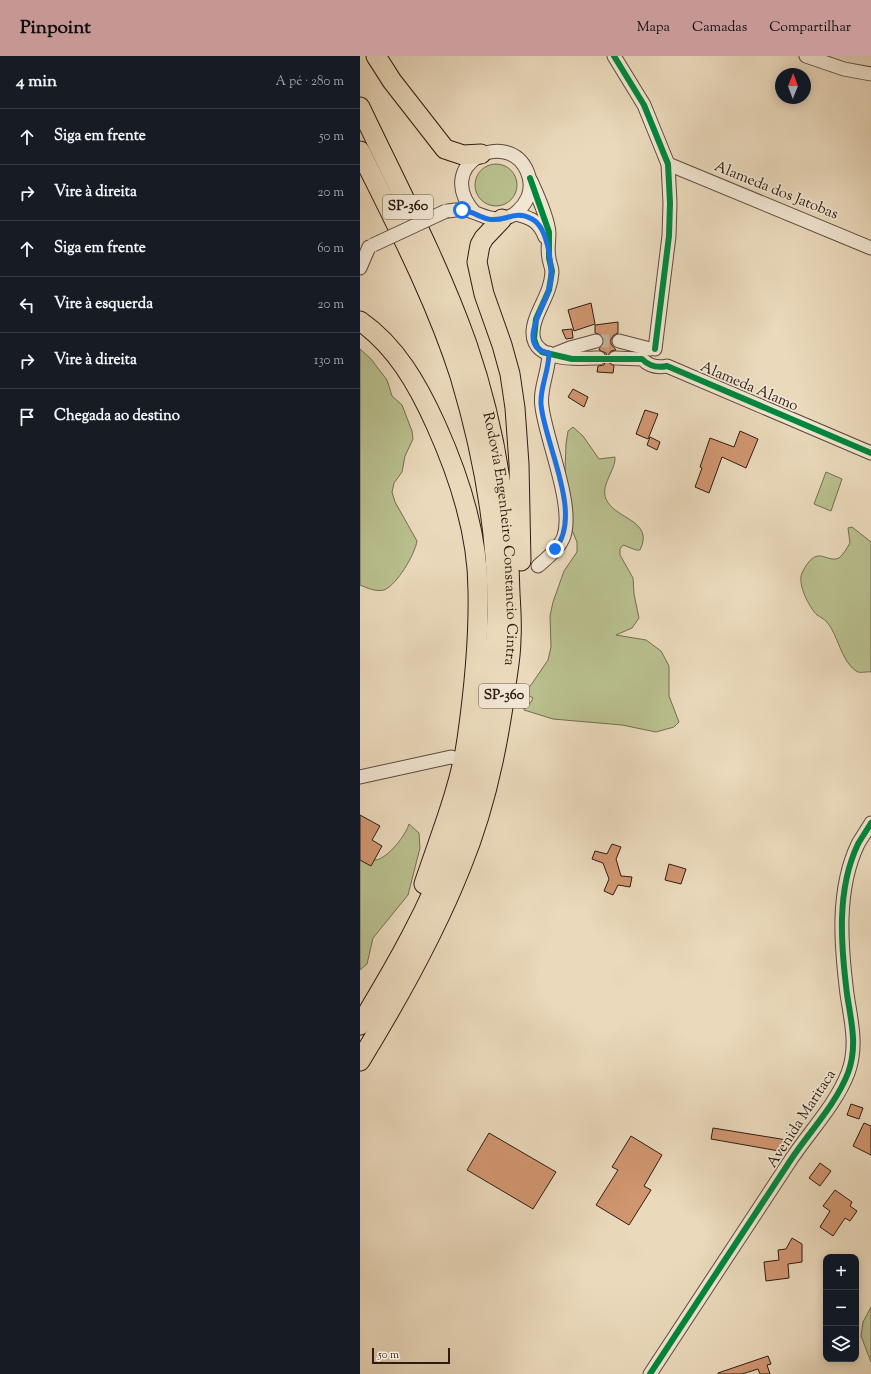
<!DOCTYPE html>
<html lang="pt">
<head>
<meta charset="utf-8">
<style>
  :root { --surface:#171b24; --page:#20242c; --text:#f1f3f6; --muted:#9ea1a6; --line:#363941; --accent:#c59692 }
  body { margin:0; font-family:"Sorts Mill Goudy",serif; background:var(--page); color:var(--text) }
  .controls { position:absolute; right:12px; bottom:12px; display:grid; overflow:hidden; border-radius:8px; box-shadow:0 2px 10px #0003 }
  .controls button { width:36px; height:36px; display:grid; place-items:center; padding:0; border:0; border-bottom:1px solid var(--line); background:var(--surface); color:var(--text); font:20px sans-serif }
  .compass { position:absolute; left:415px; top:12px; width:36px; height:36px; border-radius:50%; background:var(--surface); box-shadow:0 2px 10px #0003; rotate:1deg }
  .scale { position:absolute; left:12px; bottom:10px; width:78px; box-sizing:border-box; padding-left:4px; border:2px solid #301b13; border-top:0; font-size:11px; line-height:14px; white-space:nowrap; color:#301b13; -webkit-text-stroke:3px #f1e6d3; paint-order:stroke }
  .stop { position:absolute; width:12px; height:12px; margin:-9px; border:3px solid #1a73e8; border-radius:50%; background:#fff }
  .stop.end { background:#1a73e8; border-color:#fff; box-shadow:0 1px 4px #0008 }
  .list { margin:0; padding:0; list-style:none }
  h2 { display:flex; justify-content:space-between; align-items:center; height:52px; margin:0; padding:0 16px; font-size:17px }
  h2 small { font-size:13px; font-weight:400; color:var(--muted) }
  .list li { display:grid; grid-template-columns:26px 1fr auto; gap:12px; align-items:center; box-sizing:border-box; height:56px; padding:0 16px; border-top:1px solid var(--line) }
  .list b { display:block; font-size:15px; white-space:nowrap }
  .list em { font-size:13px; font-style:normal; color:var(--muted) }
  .icon { flex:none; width:22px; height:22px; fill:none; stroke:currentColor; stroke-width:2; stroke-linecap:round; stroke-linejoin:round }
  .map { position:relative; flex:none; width:511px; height:1318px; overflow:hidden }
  header { display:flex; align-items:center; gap:24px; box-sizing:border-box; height:56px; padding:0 20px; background:var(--accent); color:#111 }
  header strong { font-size:19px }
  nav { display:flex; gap:22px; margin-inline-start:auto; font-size:14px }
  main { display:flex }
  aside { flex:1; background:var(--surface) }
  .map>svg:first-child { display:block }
  .green { fill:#b9bf8e; stroke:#746d50 }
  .building { fill:#d09670; stroke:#301b13 }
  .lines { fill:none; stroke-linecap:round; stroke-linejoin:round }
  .minor-tunnel { stroke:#c5b399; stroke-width:13; stroke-dasharray:13 6; stroke-linecap:butt }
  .minor-casing { stroke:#5e4a3d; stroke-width:15 }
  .highway-casing { stroke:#301b13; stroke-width:21 }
  .minor { stroke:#f1e6d3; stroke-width:13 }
  .highway { stroke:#ead9bb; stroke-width:19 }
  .minor-bridge-casing { stroke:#5e4a3d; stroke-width:15; stroke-linecap:butt }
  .minor-bridge { stroke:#f1e6d3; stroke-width:13 }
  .cycleway-casing { stroke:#f1e6d3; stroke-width:8 }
  .cycleway { stroke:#00873e; stroke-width:6 }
  .route { stroke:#1a73e8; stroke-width:5 }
  .labels { text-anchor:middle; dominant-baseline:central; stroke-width:3.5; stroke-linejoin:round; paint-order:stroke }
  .shield { fill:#f1e6d3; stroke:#6a584d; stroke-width:1 }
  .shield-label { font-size:14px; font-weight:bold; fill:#301b13 }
  .street-label { font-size:15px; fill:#301b13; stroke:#f1e6d3 }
</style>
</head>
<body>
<header>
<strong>Pinpoint</strong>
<nav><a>Mapa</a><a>Camadas</a><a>Compartilhar</a></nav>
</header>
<main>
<aside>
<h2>4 min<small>A pé · 280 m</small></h2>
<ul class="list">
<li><svg class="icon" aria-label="ahead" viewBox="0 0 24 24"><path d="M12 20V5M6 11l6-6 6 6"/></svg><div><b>Siga em frente</b></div><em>50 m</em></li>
<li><svg class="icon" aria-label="right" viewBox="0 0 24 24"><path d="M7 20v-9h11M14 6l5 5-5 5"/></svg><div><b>Vire à direita</b></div><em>20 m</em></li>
<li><svg class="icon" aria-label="ahead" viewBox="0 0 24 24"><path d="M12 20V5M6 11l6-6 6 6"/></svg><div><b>Siga em frente</b></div><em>60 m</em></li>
<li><svg class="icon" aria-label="left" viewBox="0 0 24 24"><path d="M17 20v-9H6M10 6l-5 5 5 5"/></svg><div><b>Vire à esquerda</b></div><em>20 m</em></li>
<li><svg class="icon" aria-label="right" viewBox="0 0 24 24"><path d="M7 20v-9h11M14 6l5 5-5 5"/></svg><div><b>Vire à direita</b></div><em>130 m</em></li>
<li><svg class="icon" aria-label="arrive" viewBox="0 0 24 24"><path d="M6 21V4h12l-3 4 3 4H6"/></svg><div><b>Chegada ao destino</b></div></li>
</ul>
</aside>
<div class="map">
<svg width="511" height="1318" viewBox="0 0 511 1318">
  <rect width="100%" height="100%" fill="#ead9bb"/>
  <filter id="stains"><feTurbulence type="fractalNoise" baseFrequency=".005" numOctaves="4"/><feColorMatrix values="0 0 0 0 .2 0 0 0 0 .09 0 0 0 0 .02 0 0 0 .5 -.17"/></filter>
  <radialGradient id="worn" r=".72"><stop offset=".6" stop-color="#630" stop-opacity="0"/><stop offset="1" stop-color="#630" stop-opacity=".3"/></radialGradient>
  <g class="green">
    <circle cx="136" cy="129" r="21"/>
    <path d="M0 293 11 303 27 324 32 340 42 349 52 375 53 383 45 400 42 416 34 427 32 436 35 446 57 485C55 498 37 529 24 534 16 536 7 532 0 529Z"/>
    <path d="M213 371 223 380 239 403 255 401C256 414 240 429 246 443 254 463 295 464 280 494H276L263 489 260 493V499L273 522 274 538 279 562 272 572 256 579 286 584 301 595 309 610V640L319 666 314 671 296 676 262 669 193 663 164 654V651L171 646 173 642 162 636 171 629 188 604 191 591 190 560 193 546 204 515 217 496V486L207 463 204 442 206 388 208 375Z"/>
    <polygon points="466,416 482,423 471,455 454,448"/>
    <path d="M492 471 511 486V616C507 615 500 618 496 615 481 605 478 579 467 566 464 563 460 561 457 559 449 551 437 528 442 517 457 486 466 508 479 502 483 499 487 492 490 487L488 472Z"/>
    <path d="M49 768 59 777 60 792 48 839 13 882 7 908 0 914V803C5 803 11 805 16 804 28 802 46 779 49 768Z"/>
    <polygon points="511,1251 511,1306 501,1280 503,1266"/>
  </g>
  <g class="building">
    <polygon points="231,247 235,268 214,275 208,254"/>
    <polygon points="258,266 258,277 254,279 251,283 251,288 256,294 251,295 247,301 248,306 254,310 253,317 237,316 238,310 244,309 247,301 246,297 239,294 244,283 241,279 235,277 235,269"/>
    <polygon points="212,273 213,282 206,283 202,274"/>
    <polygon points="213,333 228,341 224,351 208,341"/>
    <polygon points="285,354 298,358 288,383 276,378"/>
    <polygon points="380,375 398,383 386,412 362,401 349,437 335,431 342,412 340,411 350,382 374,391"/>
    <polygon points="290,381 300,386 297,394 287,389"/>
    <polygon points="0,759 20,770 12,784 22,790 11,810 0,804"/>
    <polygon points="252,788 261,791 256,803 261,820 272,821 270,831 258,829 253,839 244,835 249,823 243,807 232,803 235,795 247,798"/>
    <polygon points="309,808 326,813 321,828 305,824"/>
    <polygon points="491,1048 503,1052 499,1063 487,1059"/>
    <polygon points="504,1067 511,1070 511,1099 493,1090"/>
    <polygon points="353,1072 427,1084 425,1096 351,1083"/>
    <polygon points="129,1077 196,1116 173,1153 107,1114"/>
    <polygon points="271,1080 302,1099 284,1130 291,1134 269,1169 236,1149 258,1114 252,1111"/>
    <polygon points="460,1107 471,1115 460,1130 449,1122"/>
    <polygon points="475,1134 492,1146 490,1150 497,1155 490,1165 485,1162 473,1180 460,1171 470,1155 463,1150"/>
    <polygon points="432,1182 442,1188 442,1206 428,1208 429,1222 406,1225 404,1206 419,1204 418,1194 426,1193"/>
    <polygon points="408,1300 411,1308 407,1309 410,1318 400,1318 398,1313 382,1318 358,1318 358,1317"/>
  </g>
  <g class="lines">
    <polyline class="minor-tunnel" points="236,285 259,285"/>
    <g class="minor-casing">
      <g id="minor">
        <polyline points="254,0 284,49 308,108 310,147 309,180 295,293"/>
        <polyline points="446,0 484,13 511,18"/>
        <polyline points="308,108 511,192"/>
        <path d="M171 125C177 138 188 164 189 177 189 185 187 193 189 202 189 206 192 211 192 216 191 234 182 246 176 262 160 306 211 303 239 302"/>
        <path d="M88 155C94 154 100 153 106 154 119 157 127 164 141 163 153 162 163 152 168 141 171 133 171 124 167 115 148 71 71 108 115 157"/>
        <path d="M156 158C171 162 179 165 185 181"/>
        <polyline points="0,212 9,191"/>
        <polyline points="259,285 290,293"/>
        <polyline points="195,298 210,292 236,285"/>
        <path d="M255 302 282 303C289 310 298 312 307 310L511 397"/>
        <path d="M178 510C187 502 200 492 204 480 214 448 186 384 182 351 179 333 189 316 189 297"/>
        <polyline points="0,721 91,701 103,704"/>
        <path d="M290 1318C337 1247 383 1176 430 1105 449 1076 475 1050 488 1017 498 990 491 965 487 938 481 890 476 834 498 788 502 781 507 774 511 767"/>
      </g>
    </g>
    <g class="highway-casing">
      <g id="highway">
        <polyline points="16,0 32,25 85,93 103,99 121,98"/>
        <path id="s1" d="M0 51C37 129 78 206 107 288 135 369 148 452 150 538 151 553 152 568 151 583 151 599 148 614 146 629 138 692 125 753 101 811 74 879 38 943 0 1005"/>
        <path d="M0 95C36 168 75 242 100 320 123 397 138 479 137 559 136 601 128 642 120 683 113 718 106 754 93 787 69 852 36 910 0 969"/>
        <polyline points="142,163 124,182 120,189 117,206 124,238 142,289 150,318 155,352 159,408 161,505"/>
        <path d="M0 265C36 290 58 329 76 369 99 420 118 478 118 535 119 584 114 634 107 683 101 729 79 783 64 828"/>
      </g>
    </g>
    <use href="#minor" class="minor"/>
    <use href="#highway" class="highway"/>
    <g class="minor-bridge-casing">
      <polyline id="minor-bridge" points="13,189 86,155"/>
    </g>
    <use href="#minor-bridge" class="minor-bridge"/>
    <g class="cycleway-casing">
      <g id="cycleway">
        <polyline points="254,0 284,49 308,108 310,147 309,180 295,293"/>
        <path d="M170 122 189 176V202L192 215 189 234 176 263 174 283 177 291 182 296 212 303H282C289 310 298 312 307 310L511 397"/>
        <path d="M290 1318C337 1247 383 1176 430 1105 449 1076 475 1050 488 1017 498 990 491 965 487 938 481 890 476 834 498 788 502 781 507 774 511 767"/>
      </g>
    </g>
    <use href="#cycleway" class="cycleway"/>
  </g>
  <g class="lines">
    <path class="route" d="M102 154C112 155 119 161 128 163 145 167 154 153 172 163 189 172 194 216 189 233 185 250 155 291 189 297 189 315 180 331 181 348 184 387 224 459 195 493"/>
  </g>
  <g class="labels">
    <g class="shield">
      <rect x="23" y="139" width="50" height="24" rx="3"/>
      <rect x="119" y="628" width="50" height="24" rx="3"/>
    </g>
    <g class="shield-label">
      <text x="48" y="151">SP-360</text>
      <text x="144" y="640">SP-360</text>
    </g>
    <g class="street-label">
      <text transform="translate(416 135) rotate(22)">Alameda dos Jatobas</text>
      <text transform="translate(389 331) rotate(23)">Alameda Alamo</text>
      <text stroke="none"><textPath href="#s1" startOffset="459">Rodovia Engenheiro Constancio Cintra</textPath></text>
      <text transform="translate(442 1063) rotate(-57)">Avenida Maritaca</text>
    </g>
  </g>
  <rect width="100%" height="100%" filter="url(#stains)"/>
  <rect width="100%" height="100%" fill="url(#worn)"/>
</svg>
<div class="controls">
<button>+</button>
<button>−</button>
<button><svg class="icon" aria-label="layers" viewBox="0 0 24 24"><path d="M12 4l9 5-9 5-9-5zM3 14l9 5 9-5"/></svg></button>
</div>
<svg class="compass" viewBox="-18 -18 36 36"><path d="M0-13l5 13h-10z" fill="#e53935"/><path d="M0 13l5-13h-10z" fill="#9ea1a6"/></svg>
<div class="scale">50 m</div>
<div class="stop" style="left:102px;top:154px"></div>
<div class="stop end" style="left:195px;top:493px"></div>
</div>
</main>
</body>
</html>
